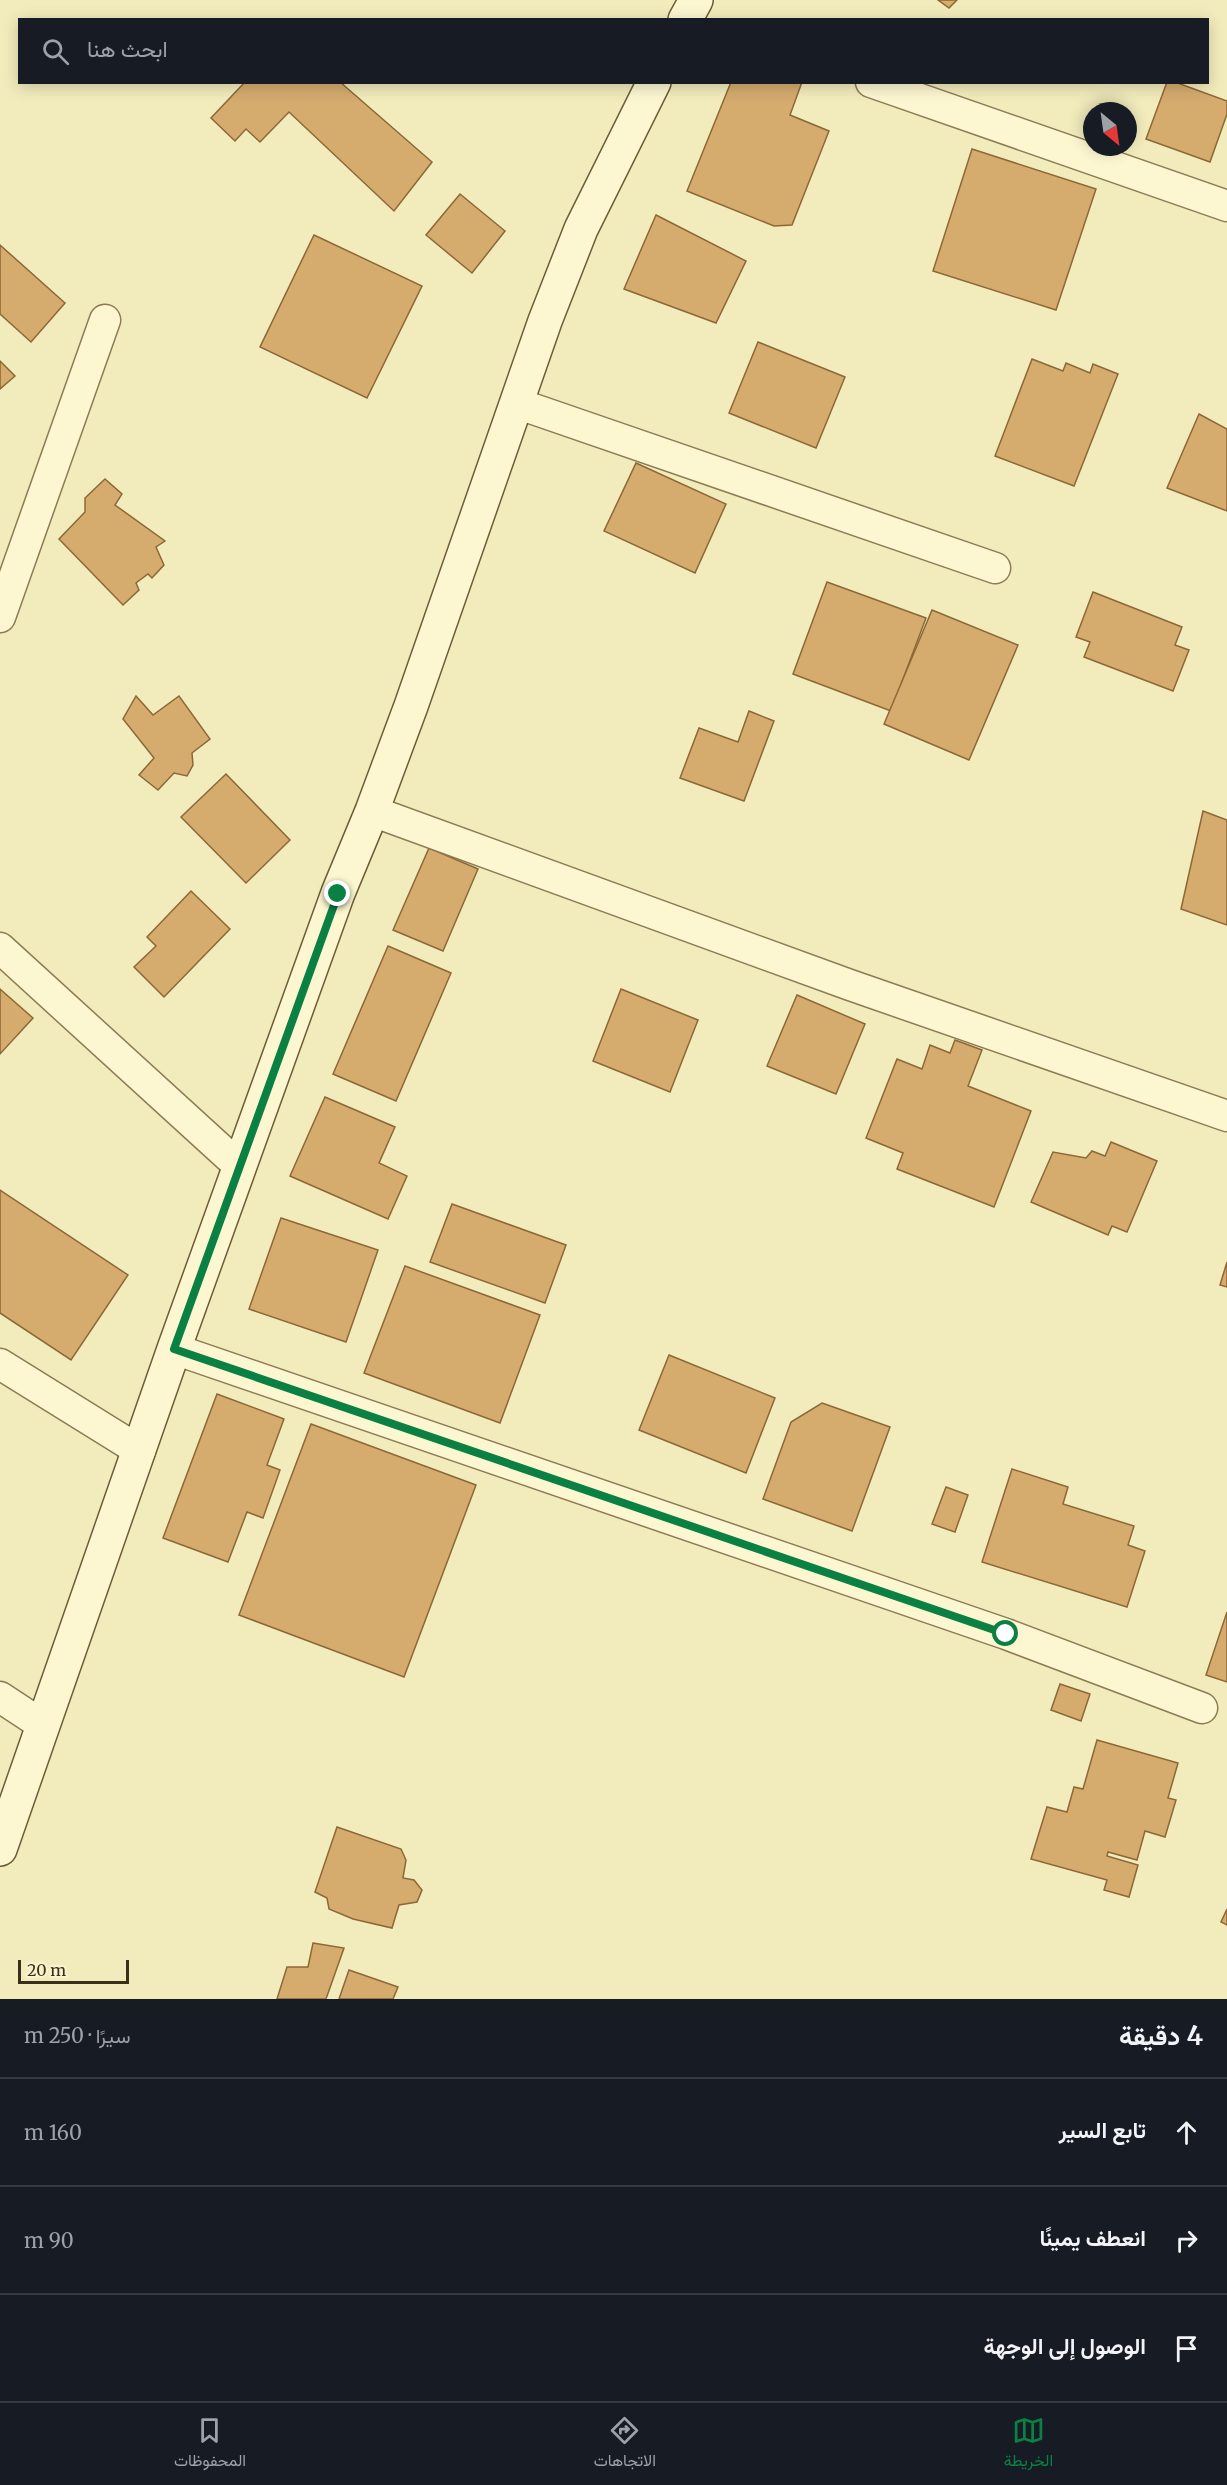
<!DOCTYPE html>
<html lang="ar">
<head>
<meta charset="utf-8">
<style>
  :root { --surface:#171b24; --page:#242831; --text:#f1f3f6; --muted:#9ea1a6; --line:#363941; --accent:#0b8043 }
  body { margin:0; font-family:Merriweather,Vazirmatn,serif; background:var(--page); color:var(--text); direction:rtl }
  .compass { position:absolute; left:1083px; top:102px; width:54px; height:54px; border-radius:50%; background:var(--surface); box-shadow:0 3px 15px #0003; rotate:151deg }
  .scale { position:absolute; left:18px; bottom:15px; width:111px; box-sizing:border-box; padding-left:6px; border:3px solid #392f1a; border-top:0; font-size:16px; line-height:21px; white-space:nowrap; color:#392f1a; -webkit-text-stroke:4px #f9f4cd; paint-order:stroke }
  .stop { position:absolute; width:18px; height:18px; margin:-14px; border:4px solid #0b8043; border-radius:50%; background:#fff }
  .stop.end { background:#0b8043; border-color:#fff; box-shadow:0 2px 6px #0008 }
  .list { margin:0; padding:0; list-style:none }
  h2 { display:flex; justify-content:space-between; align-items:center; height:78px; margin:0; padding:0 24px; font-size:26px }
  h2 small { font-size:20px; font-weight:400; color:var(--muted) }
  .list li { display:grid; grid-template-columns:39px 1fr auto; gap:18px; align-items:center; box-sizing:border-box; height:108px; padding:0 24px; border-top:2px solid var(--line) }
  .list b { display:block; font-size:22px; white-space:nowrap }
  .list em { font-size:20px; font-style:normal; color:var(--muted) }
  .icon { flex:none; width:33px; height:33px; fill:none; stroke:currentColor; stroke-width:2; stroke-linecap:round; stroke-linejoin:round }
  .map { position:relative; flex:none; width:1227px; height:1999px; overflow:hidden; direction:ltr }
  .search { position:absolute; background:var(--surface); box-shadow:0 3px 15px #0003; left:18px; right:18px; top:18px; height:66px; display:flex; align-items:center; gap:15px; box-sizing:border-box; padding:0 21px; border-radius:0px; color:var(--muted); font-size:22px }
  .sheet { height:402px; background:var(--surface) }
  nav { display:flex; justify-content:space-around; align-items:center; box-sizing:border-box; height:84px; border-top:2px solid var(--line); background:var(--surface); font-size:16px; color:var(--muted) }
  nav a { display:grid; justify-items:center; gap:3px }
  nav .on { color:var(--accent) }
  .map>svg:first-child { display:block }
  .building { fill:#d5ab6e; stroke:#8d6837; stroke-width:1.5 }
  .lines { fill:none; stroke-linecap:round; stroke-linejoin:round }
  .minor-casing { stroke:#8c7b54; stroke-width:33 }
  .secondary-casing { stroke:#6d5c37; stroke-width:36 }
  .minor { stroke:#fcf7d0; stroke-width:30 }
  .secondary { stroke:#fcf7d0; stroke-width:33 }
  .route { stroke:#0b8043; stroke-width:8 }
</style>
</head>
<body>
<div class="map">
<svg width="1227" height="1999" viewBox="0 0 1227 1999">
  <rect width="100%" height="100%" fill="#f2ecbc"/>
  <g class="building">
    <polygon points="938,0 957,0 949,8"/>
    <polygon points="245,82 340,82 432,162 394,211 289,112 260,142 246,129 235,141 211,118"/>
    <polygon points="731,82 802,82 790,115 829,131 792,225 774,226 687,191"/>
    <polygon points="1167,82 1175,82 1227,101 1227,114 1210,162 1146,139"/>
    <polygon points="972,149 1096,189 1056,310 933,271"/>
    <polygon points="460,194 505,231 472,273 426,235"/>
    <polygon points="656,215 746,261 716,323 624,289"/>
    <polygon points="314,235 422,286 367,398 260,347"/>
    <polygon points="0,245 65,303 31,342 0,314"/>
    <polygon points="758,342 845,377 816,448 729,413"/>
    <polygon points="1032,359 1063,371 1066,363 1090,373 1093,364 1118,374 1074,486 995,456"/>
    <polygon points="0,361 15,376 0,389"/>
    <polygon points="1199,414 1227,429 1227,511 1167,488"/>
    <polygon points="636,463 726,504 695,573 604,531"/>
    <polygon points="105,479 122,494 115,505 165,541 156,547 164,565 152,578 148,574 136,583 139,590 123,605 59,539 85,512 85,498"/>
    <polygon points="827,582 926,618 891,711 793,674"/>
    <polygon points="1093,592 1182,627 1175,645 1189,650 1173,691 1084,657 1090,642 1076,637"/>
    <polygon points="932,610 1018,645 969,760 884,724"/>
    <polygon points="136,696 153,715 179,696 210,739 192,753 193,765 187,776 174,773 158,790 139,775 154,758 123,719"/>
    <polygon points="749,711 774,721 744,801 680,778 699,728 738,742"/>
    <polygon points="226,774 290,840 246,883 181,817"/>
    <polygon points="1203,811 1227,820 1227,925 1181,909"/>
    <polygon points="429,848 478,869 443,951 393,930"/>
    <polygon points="191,891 230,929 164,997 134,967 156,946 147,937"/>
    <polygon points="388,946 451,973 396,1101 333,1074"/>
    <polygon points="0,989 33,1018 0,1054"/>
    <polygon points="621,989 698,1020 670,1092 593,1061"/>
    <polygon points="797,995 865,1024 836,1094 767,1066"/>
    <polygon points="955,1040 982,1050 968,1086 1031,1111 994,1207 897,1169 903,1153 866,1138 897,1059 922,1069 930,1045 950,1053"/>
    <polygon points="325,1097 395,1127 379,1163 407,1176 388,1219 290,1176"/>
    <polygon points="1111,1142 1157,1161 1127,1232 1112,1226 1108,1235 1031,1202 1053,1152 1086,1158 1092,1151 1105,1156"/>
    <polygon points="0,1190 128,1275 71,1360 0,1313"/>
    <polygon points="452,1204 566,1245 545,1303 430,1262"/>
    <polygon points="281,1218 378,1250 346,1342 249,1309"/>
    <polygon points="1227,1262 1227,1287 1220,1285"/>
    <polygon points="405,1266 540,1315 500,1423 364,1373"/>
    <polygon points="669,1355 775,1398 746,1473 639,1430"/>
    <polygon points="217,1394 284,1419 267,1465 280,1470 263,1518 247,1512 228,1562 163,1538"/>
    <polygon points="822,1403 890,1427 852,1531 763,1499 791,1422"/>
    <polygon points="311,1424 476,1485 404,1677 239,1615"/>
    <polygon points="1012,1469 1068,1487 1063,1504 1134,1526 1128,1545 1145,1551 1127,1607 982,1562"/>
    <polygon points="946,1487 968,1495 955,1532 932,1524"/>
    <polygon points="1227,1612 1227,1682 1206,1675"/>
    <polygon points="1060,1684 1090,1694 1081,1721 1051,1710"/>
    <polygon points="1097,1740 1178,1763 1168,1798 1176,1800 1165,1837 1145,1831 1137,1860 1108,1852 1107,1856 1138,1865 1129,1897 1104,1890 1107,1880 1031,1859 1047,1807 1067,1812 1074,1787 1083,1789"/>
    <polygon points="337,1827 401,1849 406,1860 403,1878 414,1880 422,1890 417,1902 399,1905 392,1928 353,1919 329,1909 327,1898 315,1892"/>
    <polygon points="1227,1909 1227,1925 1221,1922"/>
    <polygon points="313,1943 344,1948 326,1999 277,1999 287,1967 308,1967"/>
    <polygon points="349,1970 398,1987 393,1999 339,1999"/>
  </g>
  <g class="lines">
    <g class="minor-casing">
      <g id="minor">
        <polyline points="871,82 1227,206"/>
        <polyline points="516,403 995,568"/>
        <polyline points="0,617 105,320"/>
        <polyline points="372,811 850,985 1227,1116"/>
        <polyline points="0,948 239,1166"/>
        <polyline points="174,1349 1006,1634 1202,1708"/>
        <polyline points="0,1364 140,1451"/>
        <polyline points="0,1697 44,1726"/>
      </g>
    </g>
    <g class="secondary-casing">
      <g id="secondary">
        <polyline points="685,20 696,0"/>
        <polyline points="0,1849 174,1349 338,893 372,811 411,706 545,321 581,229 654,82"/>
      </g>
    </g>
    <use href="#minor" class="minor"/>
    <use href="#secondary" class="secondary"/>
  </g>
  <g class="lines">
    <polyline class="route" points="338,894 174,1349 1006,1634"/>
  </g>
</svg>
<svg class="compass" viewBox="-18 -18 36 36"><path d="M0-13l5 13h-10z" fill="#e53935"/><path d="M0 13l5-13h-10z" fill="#9ea1a6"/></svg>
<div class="scale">20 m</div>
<div class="stop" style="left:1006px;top:1634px"></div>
<div class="stop end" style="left:338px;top:894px"></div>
<div class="search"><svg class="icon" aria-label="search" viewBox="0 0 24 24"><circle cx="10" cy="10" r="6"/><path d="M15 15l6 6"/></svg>ابحث هنا</div>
</div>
<section class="sheet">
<h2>4 دقيقة<small>سيرًا · 250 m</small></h2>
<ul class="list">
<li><svg class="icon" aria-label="ahead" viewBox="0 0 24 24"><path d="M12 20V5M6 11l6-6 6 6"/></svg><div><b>تابع السير</b></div><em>160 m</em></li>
<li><svg class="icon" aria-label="right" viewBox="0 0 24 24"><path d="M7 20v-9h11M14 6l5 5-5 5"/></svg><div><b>انعطف يمينًا</b></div><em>90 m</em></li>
<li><svg class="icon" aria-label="arrive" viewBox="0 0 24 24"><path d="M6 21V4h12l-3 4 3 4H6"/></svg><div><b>الوصول إلى الوجهة</b></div></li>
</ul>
</section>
<nav>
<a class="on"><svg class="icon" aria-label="map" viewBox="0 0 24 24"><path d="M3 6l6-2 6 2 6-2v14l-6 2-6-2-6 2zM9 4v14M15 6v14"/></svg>الخريطة</a>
<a><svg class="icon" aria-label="directions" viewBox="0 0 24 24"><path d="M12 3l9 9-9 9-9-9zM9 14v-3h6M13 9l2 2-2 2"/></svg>الاتجاهات</a>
<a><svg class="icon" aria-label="saved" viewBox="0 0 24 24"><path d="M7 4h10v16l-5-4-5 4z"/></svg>المحفوظات</a>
</nav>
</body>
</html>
